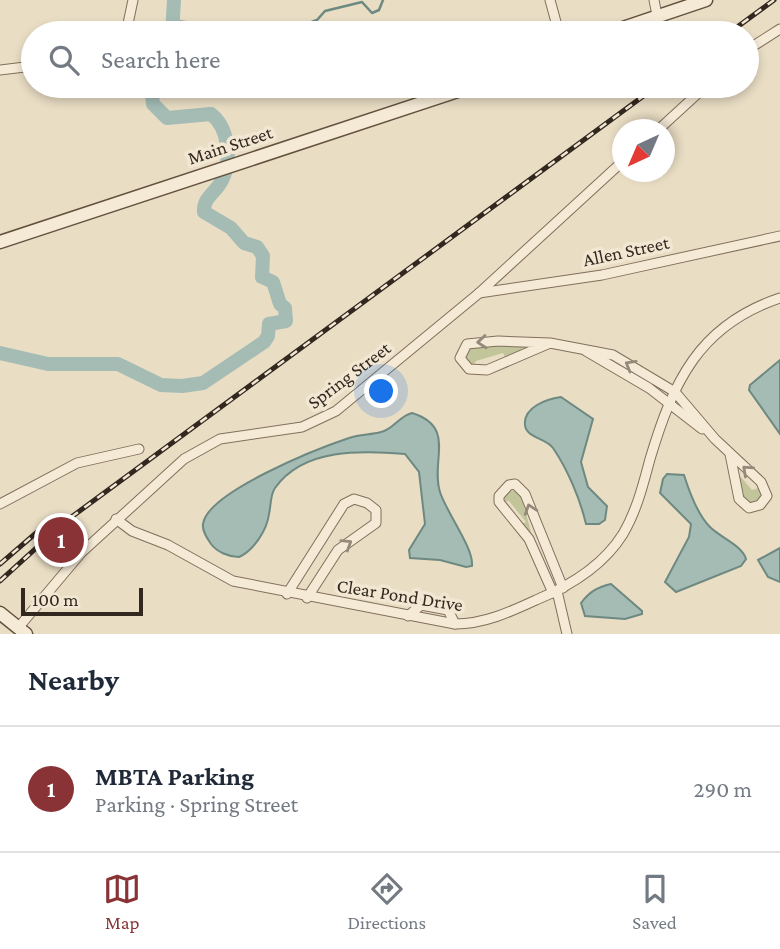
<!DOCTYPE html>
<html lang="en">
<head>
<meta charset="utf-8">
<style>
  :root { --surface:#fff; --page:#f2f2f3; --text:#1f2937; --muted:#747a83; --line:#e0e1e3; --accent:#8a3336 }
  body { margin:0; font-family:"Crimson Pro",serif; background:var(--page); color:var(--text) }
  .compass { position:absolute; left:612px; top:119px; width:63px; height:63px; border-radius:50%; background:var(--surface); box-shadow:0 4px 10px #0003; rotate:224deg }
  .scale { position:absolute; left:21px; bottom:18px; width:122px; box-sizing:border-box; padding-left:7px; border:4px solid #33281f; border-top:0; font-size:19px; line-height:24px; white-space:nowrap; color:#33281f; -webkit-text-stroke:5px #f1e7d2; paint-order:stroke }
  .you { position:absolute; left:382px; top:392px; width:24px; height:24px; margin:-18px; border:5px solid #fff; border-radius:50%; background:#1a73e8; box-shadow:0 0 0 10px #1a73e833 }
  .badge { display:grid; place-items:center; width:46px; height:46px; border-radius:50%; background:var(--accent); color:#fff; font-size:23px; font-weight:700 }
  .pin { position:absolute; translate:-50% -50%; border:4px solid #fff; box-shadow:0 2px 7px #0006 }
  .list { margin:0; padding:0; list-style:none }
  h2 { display:flex; justify-content:space-between; align-items:center; height:91px; margin:0; padding:0 28px; font-size:30px }
  h2 small { font-size:23px; font-weight:400; color:var(--muted) }
  .list li { display:grid; grid-template-columns:46px 1fr auto; gap:21px; align-items:center; box-sizing:border-box; height:126px; padding:0 28px; border-top:2px solid var(--line) }
  .list b { display:block; font-size:26px; white-space:nowrap }
  .list p { margin:0; font-size:23px; white-space:nowrap; color:var(--muted) }
  .list em { font-size:23px; font-style:normal; color:var(--muted) }
  .icon { flex:none; width:38px; height:38px; fill:none; stroke:currentColor; stroke-width:2; stroke-linecap:round; stroke-linejoin:round }
  .map { position:relative; flex:none; width:780px; height:634px; overflow:hidden }
  .search { position:absolute; background:var(--surface); box-shadow:0 4px 10px #0003; left:21px; right:21px; top:21px; height:77px; display:flex; align-items:center; gap:18px; box-sizing:border-box; padding:0 24px; border-radius:38px; color:var(--muted); font-size:26px }
  .sheet { height:217px; background:var(--surface) }
  nav { display:flex; justify-content:space-around; align-items:center; box-sizing:border-box; height:98px; border-top:2px solid var(--line); background:var(--surface); font-size:19px; color:var(--muted) }
  nav a { display:grid; justify-items:center; gap:4px }
  nav .on { color:var(--accent) }
  .map>svg:first-child { display:block }
  .green { fill:#c2c599 }
  .water { fill:#a5bcb5; stroke:#6d8981; stroke-width:2 }
  .lines { fill:none; stroke-linecap:round; stroke-linejoin:round }
  .stream { stroke:#6d8981; stroke-width:2.5 }
  .river { stroke:#a5bcb5; stroke-width:14 }
  .street-casing { stroke:#816f5c; stroke-width:11 }
  .secondary-casing { stroke:#63503f; stroke-width:15 }
  .street { stroke:#f5ead6; stroke-width:9 }
  .secondary { stroke:#f5ead6; stroke-width:12 }
  .rail-casing { stroke:#33281f; stroke-width:5 }
  .rail { stroke:#f1e7d2; stroke-width:2.5; stroke-dasharray:8; stroke-linecap:butt }
  .oneway { stroke:#94897a }
  .labels { text-anchor:middle; dominant-baseline:central; stroke-width:7; stroke-linejoin:round; paint-order:stroke }
  .street-label { font-size:19px; fill:#33281f; stroke:#f1e7d2 }
</style>
</head>
<body>
<div class="map">
<svg width="780" height="634" viewBox="0 0 780 634">
  <rect width="100%" height="100%" fill="#e9ddc4"/>
  <g class="green">
    <polygon points="522,344 525,351 506,360 503,353 476,361 472,367 464,363 465,352 470,348"/>
    <polygon points="734,469 752,490 759,488 761,500 750,505 743,502"/>
    <polygon points="506,491 515,491 521,495 531,532 519,525 526,522 509,501 500,502"/>
  </g>
  <g class="water">
    <polygon points="780,360 780,434 749,390 750,385"/>
    <path d="M561 397 593 419 581 462 588 487 607 506 605 520 599 524H586C580 499 568 470 553 448 546 438 526 438 525 425 523 407 547 399 561 397Z"/>
    <path d="M412 413C457 427 430 461 440 492 446 512 474 548 472 566L466 567 440 560 410 558 409 550 425 524 419 472 405 454C362 451 304 447 275 488 270 495 271 506 269 514 267 530 254 550 239 557 229 557 217 552 211 544 207 538 202 531 203 524 207 492 319 448 349 438 360 434 370 435 381 432 393 430 399 416 412 413Z"/>
    <path d="M667 474 684 475C689 491 697 513 709 526 719 537 742 545 746 559L741 566 676 592 665 582 689 537 691 524 660 493 663 479Z"/>
    <polygon points="780,548 780,582 768,577 758,560"/>
    <path d="M611 584 642 611V614L625 619 585 616 581 603C590 591 598 587 611 584Z"/>
  </g>
  <g class="lines">
    <polyline class="stream" points="174,21 194,23 205,32 232,29 290,30 317,20 325,11 362,2 372,13 379,10 383,0"/>
    <g class="river">
      <polyline points="172,33 174,0"/>
      <path d="M0 353 48 364H118L161 385 182 386 203 383 264 342 268 336 269 324 286 321 285 308 280 304 273 282 262 277 263 256 257 247 244 243 231 228 204 212C203 197 216 193 222 180 232 160 229 128 211 114L167 118 153 104 151 86"/>
    </g>
    <g class="street-casing">
      <g id="street">
        <polyline points="550,0 559,33"/>
        <polyline points="654,0 657,15"/>
        <polyline points="126,33 133,0"/>
        <polyline points="747,50 780,29"/>
        <polyline points="0,70 33,66"/>
        <polyline points="658,130 706,86"/>
        <polyline points="479,293 602,275 780,236"/>
        <polyline points="550,343 487,370 469,369 460,358 467,344 498,341 550,343 613,355 675,392 715,439 761,482 767,496 760,505 749,508 739,499 730,454"/>
        <polyline points="586,351 649,388 702,429"/>
        <polyline points="0,504 77,463 139,449"/>
        <path d="M116 519 132 531 168 545 233 581 455 624C484 624 510 612 536 600 570 586 603 566 623 534 637 510 643 485 650 459 673 382 699 325 780 298"/>
        <polyline points="557,591 567,634"/>
        <polyline points="553,593 529,539 499,502 499,496 509,485 515,484 525,494 563,588"/>
        <polyline points="287,594 344,504 354,499 367,503 376,510 376,523 338,550 307,598"/>
        <polyline points="408,616 421,605 448,610 455,624"/>
        <polyline points="18,628 81,553 184,459 220,439 302,427 336,411 478,294 622,162"/>
      </g>
    </g>
    <g class="secondary-casing">
      <g id="secondary">
        <polyline points="608,33 706,0"/>
        <polyline points="0,242 473,86"/>
        <polyline points="0,613 26,634"/>
      </g>
    </g>
    <use href="#street" class="street"/>
    <use href="#secondary" class="secondary"/>
    <g class="rail-casing">
      <g id="rail">
        <polyline points="729,33 774,0"/>
        <polyline points="0,564 43,527"/>
        <polyline points="0,581 66,521 657,86"/>
      </g>
    </g>
    <use href="#rail" class="rail"/>
  </g>
  <defs><path id="oneway-chevron" d="M-2-3.5L2.5 0L-2 3.5" fill="none" stroke-width="1.6" stroke-linecap="round" stroke-linejoin="round" transform="scale(1.75)"/></defs>
  <g class="oneway">
    <use href="#oneway-chevron" transform="translate(482 342) rotate(175)"/>
    <use href="#oneway-chevron" transform="translate(630 365) rotate(-150)"/>
    <use href="#oneway-chevron" transform="translate(747 470) rotate(-138)"/>
    <use href="#oneway-chevron" transform="translate(530 509) rotate(-109)"/>
    <use href="#oneway-chevron" transform="translate(347 544) rotate(-32)"/>
  </g>
  <g class="labels">
    <g class="street-label">
      <text transform="translate(230 145) rotate(-18)">Main Street</text>
      <text transform="translate(626 251) rotate(-12)">Allen Street</text>
      <text transform="translate(349 375) rotate(-37)">Spring Street</text>
      <text transform="translate(400 595) rotate(9)">Clear Pond Drive</text>
    </g>
  </g>
</svg>
<svg class="compass" viewBox="-18 -18 36 36"><path d="M0-13l5 13h-10z" fill="#e53935"/><path d="M0 13l5-13h-10z" fill="#747a83"/></svg>
<div class="scale">100 m</div>
<div class="you"></div>
<div class="pin badge" style="left:61px;top:540px">1</div>
<div class="search"><svg class="icon" aria-label="search" viewBox="0 0 24 24"><circle cx="10" cy="10" r="6"/><path d="M15 15l6 6"/></svg>Search here</div>
</div>
<section class="sheet">
<h2>Nearby<small></small></h2>
<ul class="list">
<li><span class="badge">1</span><div><b>MBTA Parking</b><p>Parking · Spring Street</p></div><em>290 m</em></li>
</ul>
</section>
<nav>
<a class="on"><svg class="icon" aria-label="map" viewBox="0 0 24 24"><path d="M3 6l6-2 6 2 6-2v14l-6 2-6-2-6 2zM9 4v14M15 6v14"/></svg>Map</a>
<a><svg class="icon" aria-label="directions" viewBox="0 0 24 24"><path d="M12 3l9 9-9 9-9-9zM9 14v-3h6M13 9l2 2-2 2"/></svg>Directions</a>
<a><svg class="icon" aria-label="saved" viewBox="0 0 24 24"><path d="M7 4h10v16l-5-4-5 4z"/></svg>Saved</a>
</nav>
</body>
</html>
